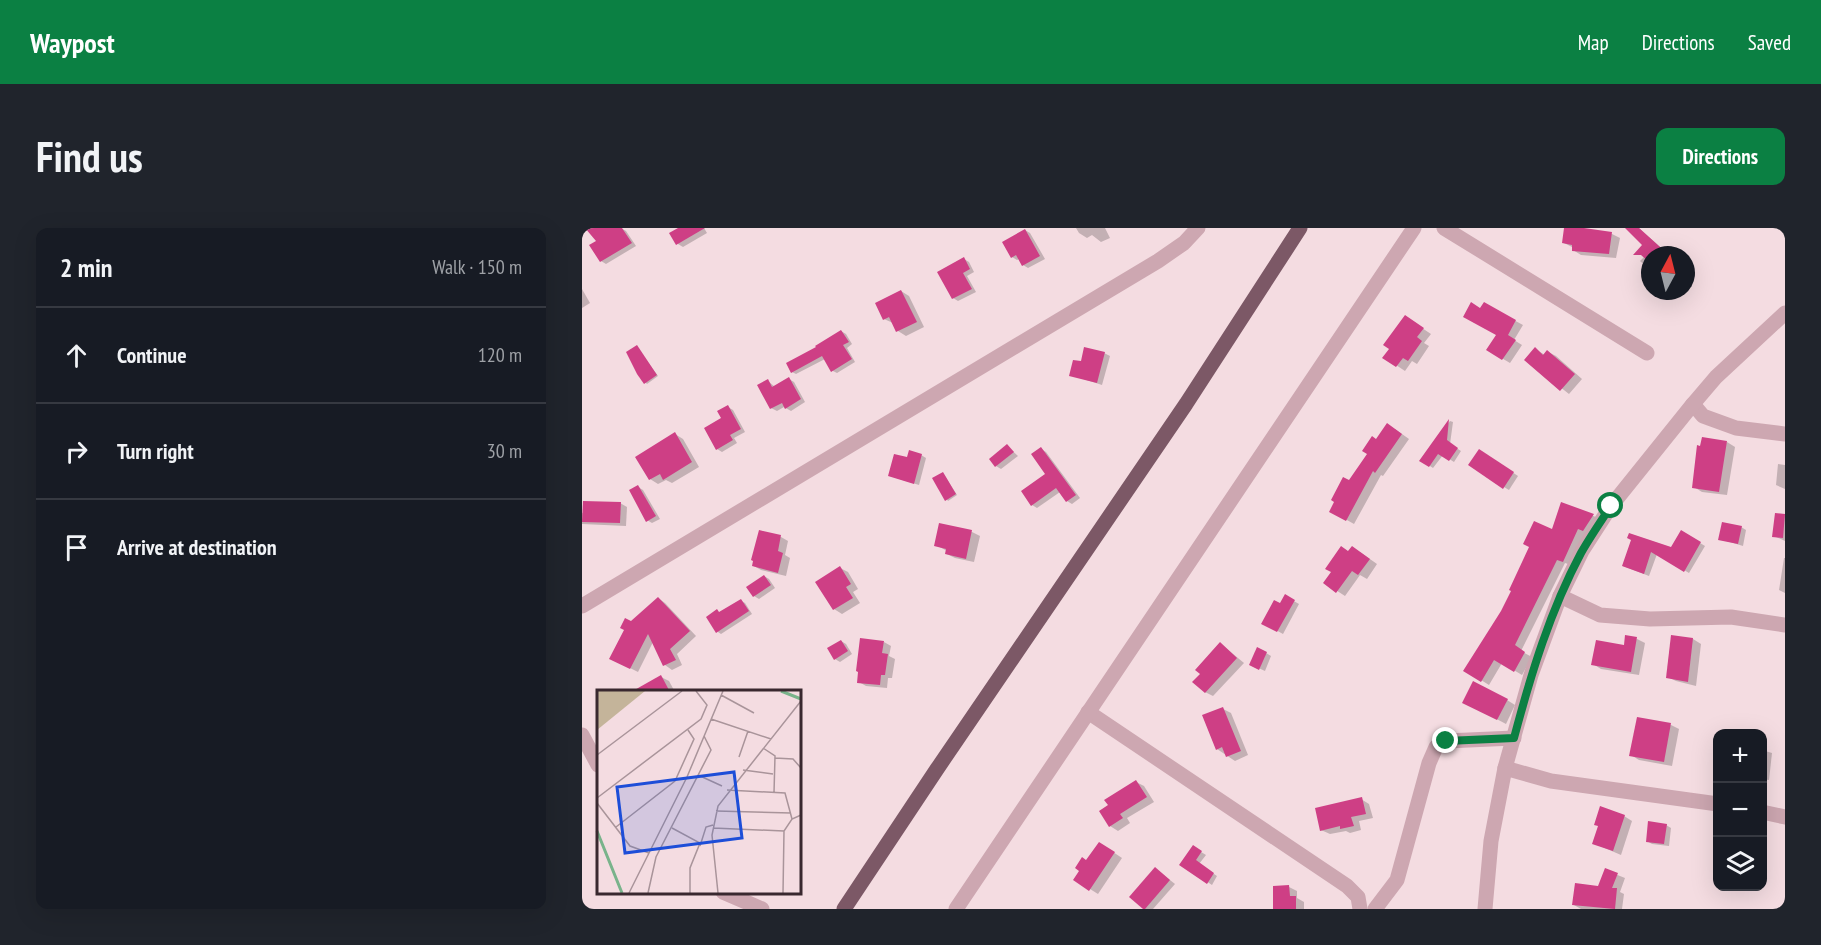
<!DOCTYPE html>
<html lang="en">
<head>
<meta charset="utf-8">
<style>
  :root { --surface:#171b24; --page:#20242c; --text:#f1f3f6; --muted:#9ea1a6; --line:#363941; --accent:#0b8043 }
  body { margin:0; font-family:"PT Sans Narrow",sans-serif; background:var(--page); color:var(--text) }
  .controls { position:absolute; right:18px; bottom:18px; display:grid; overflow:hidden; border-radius:12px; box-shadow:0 6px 24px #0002 }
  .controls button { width:54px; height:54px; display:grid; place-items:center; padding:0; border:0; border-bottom:2px solid var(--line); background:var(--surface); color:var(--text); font:30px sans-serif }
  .compass { position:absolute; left:1059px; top:18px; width:54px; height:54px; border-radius:50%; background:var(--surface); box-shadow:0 6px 24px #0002; rotate:7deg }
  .stop { position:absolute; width:18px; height:18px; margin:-14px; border:4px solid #0b8043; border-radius:50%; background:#fff }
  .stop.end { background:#0b8043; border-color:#fff; box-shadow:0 2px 6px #0008 }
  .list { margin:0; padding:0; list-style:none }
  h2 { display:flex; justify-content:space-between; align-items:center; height:78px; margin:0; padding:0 24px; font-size:26px }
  h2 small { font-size:20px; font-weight:400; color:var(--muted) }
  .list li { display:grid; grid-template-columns:39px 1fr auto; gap:18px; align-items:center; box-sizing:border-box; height:96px; padding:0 24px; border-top:2px solid var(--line) }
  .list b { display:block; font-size:22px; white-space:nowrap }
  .list em { font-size:20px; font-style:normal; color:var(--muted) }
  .icon { flex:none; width:33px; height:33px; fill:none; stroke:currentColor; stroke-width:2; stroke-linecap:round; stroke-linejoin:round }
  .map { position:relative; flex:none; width:1203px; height:681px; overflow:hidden; border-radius:12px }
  header { display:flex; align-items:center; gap:36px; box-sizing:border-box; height:84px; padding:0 30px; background:var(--accent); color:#fff }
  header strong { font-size:28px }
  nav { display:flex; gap:33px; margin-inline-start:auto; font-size:21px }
  .intro { display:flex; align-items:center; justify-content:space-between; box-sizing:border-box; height:144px; padding:0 36px }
  h1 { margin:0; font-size:42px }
  .button { padding:15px 27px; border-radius:12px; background:var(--accent); color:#fff; font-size:21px; font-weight:700 }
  main { display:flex; gap:36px; padding:0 36px }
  aside { flex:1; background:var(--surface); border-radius:12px; box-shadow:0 6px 24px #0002 }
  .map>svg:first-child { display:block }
  .shadow { fill:#0003 }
  .building { fill:#ce3f85 }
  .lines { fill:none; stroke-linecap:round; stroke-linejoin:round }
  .minor { stroke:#cda7b1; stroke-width:15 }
  .major { stroke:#7c5866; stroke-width:15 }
  .route { stroke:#0b8043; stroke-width:8 }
  .inset-river { fill:none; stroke:#79b38b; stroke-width:3 }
  .inset-road { fill:none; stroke:#a9949a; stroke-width:1.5 }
  .view { fill:#1d4ed8; fill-opacity:0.15; stroke:#1d4ed8; stroke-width:3 }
  .inset-edge { fill:none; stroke:#39282f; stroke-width:3 }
</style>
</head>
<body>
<header>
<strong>Waypost</strong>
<nav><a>Map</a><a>Directions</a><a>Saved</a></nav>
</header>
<div class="intro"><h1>Find us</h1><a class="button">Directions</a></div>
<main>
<aside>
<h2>2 min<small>Walk · 150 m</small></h2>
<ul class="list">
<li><svg class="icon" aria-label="ahead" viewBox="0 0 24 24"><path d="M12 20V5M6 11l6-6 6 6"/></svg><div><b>Continue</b></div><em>120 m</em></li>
<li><svg class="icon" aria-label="right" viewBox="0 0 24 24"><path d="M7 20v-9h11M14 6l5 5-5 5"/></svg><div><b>Turn right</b></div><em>30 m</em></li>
<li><svg class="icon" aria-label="arrive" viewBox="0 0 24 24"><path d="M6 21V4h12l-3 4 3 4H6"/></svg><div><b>Arrive at destination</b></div></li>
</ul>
</aside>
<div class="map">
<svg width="1203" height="681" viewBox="0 0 1203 681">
  <rect width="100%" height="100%" fill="#f4dce1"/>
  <g class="shadow">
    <polygon points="5,0 39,0 44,3 54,18 24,36 19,33 16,13"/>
    <polygon points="96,0 122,0 125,5 101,19 96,16"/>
    <polygon points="494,0 523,0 528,10 519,14 510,7 505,10 497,5"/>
    <polygon points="984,0 1030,6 1038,10 1034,30 999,27 991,22 992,20 982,15"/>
    <polygon points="1045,0 1057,0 1087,27 1068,27 1068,42 1058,33 1063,28 1062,17"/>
    <polygon points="443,2 448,5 463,31 446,40 441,37 437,31 435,32 430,29"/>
    <polygon points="382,31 387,34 392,44 385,48 394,64 376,73 371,70"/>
    <polygon points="0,61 8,75 0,80"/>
    <polygon points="319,63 327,68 342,99 324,108 316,103 311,95 302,91"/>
    <polygon points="902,76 941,97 932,112 940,117 928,135 906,122 916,107"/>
    <polygon points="831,94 849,106 842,115 847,118 835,136 830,133 823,143 802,129"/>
    <polygon points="259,103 264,106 270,116 265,120 273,134 255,145 251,143 243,131 214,146 210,144"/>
    <polygon points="55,119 76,148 65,156 63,154"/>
    <polygon points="953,121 963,127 966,124 974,128 1000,151 987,166 944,132"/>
    <polygon points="522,125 528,128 520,157 489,147 500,135"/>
    <polygon points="207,151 212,154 223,174 209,183 202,179 195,183 189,180 177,158 186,153 193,159"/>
    <polygon points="146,179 151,182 163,204 152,210 155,215 140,224 135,221 141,191"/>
    <polygon points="868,193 871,194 868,216 879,223 872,234 861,227 851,240 839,232"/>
    <polygon points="813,201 827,211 801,248 799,247 772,296 749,283 795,212"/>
    <polygon points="93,206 101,211 117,239 90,255 84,252 76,256 68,251"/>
    <polygon points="1145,214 1153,219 1145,267 1120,264 1112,259"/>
    <polygon points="425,218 436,228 419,241 414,238"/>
    <polygon points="459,221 464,224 498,270 490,276 485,273 478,264 455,280 450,277 465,246"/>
    <polygon points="903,226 936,248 927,262 922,259"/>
    <polygon points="339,227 344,230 337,257 308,248"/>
    <polygon points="1196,236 1203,237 1203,261 1194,257"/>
    <polygon points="361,245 375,267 366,273 352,250"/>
    <polygon points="56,259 61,262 78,291 70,295 65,292"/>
    <polygon points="38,275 45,279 44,298 0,296 0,285"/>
    <polygon points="980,276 1019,291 989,337 983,335 939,423 950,429 940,447 920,435 907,457 883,442 971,303"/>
    <polygon points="1195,286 1203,287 1203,313 1192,308"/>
    <polygon points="358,297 390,304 398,308 392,334 373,330 365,326 365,323 354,317"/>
    <polygon points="1159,299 1164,302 1161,318 1138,311"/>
    <polygon points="178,303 199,309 206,313 203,327 208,330 204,348 179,342 172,338"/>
    <polygon points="1100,304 1123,318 1107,345 1075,326 1067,348 1041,338 1050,311 1090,321"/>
    <polygon points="767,324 778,324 795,336 785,351 778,347 763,368 743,355"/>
    <polygon points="1202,330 1203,330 1203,365 1197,362"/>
    <polygon points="258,340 266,344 276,361 271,364 278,375 260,386 252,381"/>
    <polygon points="182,348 187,351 193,360 177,371 172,368"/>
    <polygon points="703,368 717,376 701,406 681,395 698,377"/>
    <polygon points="76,370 83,375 114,408 95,426 100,437 90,442 83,437 71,414 56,444 36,434 49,395"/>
    <polygon points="159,373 163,375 170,386 139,406 136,404 138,385"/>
    <polygon points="1090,409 1111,411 1119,416 1114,458 1094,453 1086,449"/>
    <polygon points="1055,411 1063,415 1057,447 1019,441 1011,436"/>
    <polygon points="259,413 264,416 270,426 258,434 253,431"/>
    <polygon points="302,414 309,418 307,428 313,431 310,450 306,450 305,460 284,458 277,454"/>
    <polygon points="639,416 662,435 631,468 623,464 620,446"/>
    <polygon points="684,425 689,428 683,443 672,438"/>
    <polygon points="79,449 87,453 93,464 55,464"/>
    <polygon points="925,472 933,477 924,496 890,478"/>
    <polygon points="641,481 649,485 666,527 653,533 635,521"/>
    <polygon points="1056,491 1089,497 1097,501 1090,538 1057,532 1049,527"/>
    <polygon points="1180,522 1190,525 1187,552 1180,551"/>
    <polygon points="554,554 562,558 572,574 545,590 548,595 536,603 528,598"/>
    <polygon points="779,571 787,576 791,590 777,593 779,602 768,605 764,603 748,606 739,602"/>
    <polygon points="1042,588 1050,593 1039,627 1011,615"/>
    <polygon points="1084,597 1089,600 1087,618 1070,616 1065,613"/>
    <polygon points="611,619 624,627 617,636 635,648 630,657 599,636"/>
    <polygon points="525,620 540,630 516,666 508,661 505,634"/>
    <polygon points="574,641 593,656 571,681 563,681 549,669"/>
    <polygon points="1023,642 1043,650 1038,664 1042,666 1040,681 999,681 992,677 1017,660"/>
    <polygon points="707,659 715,663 715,670 722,674 722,681 693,681"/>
  </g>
  <g class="building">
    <polygon points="3,0 40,0 50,15 18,34 7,17 14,13"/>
    <polygon points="96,0 123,0 94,17 87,5"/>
    <polygon points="982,0 1002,0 1030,4 1027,26 990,23 990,17 980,15"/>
    <polygon points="1043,0 1057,0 1087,27 1068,27 1068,35 1059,27 1051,27 1060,17"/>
    <polygon points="443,1 458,28 440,38 434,27 429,30 420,14"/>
    <polygon points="382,29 388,41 381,45 390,61 370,71 355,44"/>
    <polygon points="319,62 335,94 314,104 307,89 301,92 293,75"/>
    <polygon points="889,74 898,80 902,74 934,92 926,107 934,112 920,132 904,122 914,107 881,89"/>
    <polygon points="823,87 842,100 835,109 840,113 826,133 821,130 814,139 800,130 807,121 801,117"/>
    <polygon points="259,102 267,114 261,117 270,131 249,144 240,128 209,145 204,135 234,119 233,118"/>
    <polygon points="55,117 75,147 62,156 55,146 44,124"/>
    <polygon points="502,119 523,124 515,155 487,148 491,132 499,133"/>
    <polygon points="953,119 961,127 965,122 993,146 978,163 942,132"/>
    <polygon points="207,149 219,171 203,181 200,175 188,181 175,157 186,151 190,159"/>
    <polygon points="146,177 159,201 148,207 151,212 134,222 122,200 139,190 135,183"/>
    <polygon points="867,191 865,212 876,220 867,233 856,226 847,239 837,233"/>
    <polygon points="805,195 820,206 793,245 791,243 764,293 747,284 752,274 749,272 761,249 767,252 785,226 780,223 790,208 794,211"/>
    <polygon points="93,204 110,234 81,252 78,246 67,252 53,229"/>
    <polygon points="1120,209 1145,213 1137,264 1110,260 1115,217 1118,218"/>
    <polygon points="425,216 432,224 413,239 407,231"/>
    <polygon points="459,219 494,267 484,274 474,260 449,278 439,263 463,246 449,226"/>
    <polygon points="897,221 932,244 921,261 886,237"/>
    <polygon points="327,222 340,226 332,256 306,248 312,226 325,229"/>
    <polygon points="361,244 374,266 363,273 350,250"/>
    <polygon points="56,257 74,288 64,294 47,262"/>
    <polygon points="1,273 39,274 38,295 0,294"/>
    <polygon points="979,274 1012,286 1001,303 996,301 981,334 975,332 933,417 943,424 932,444 912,432 899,454 881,443 919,383 929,363 927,362 947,319 941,316 952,293 970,301"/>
    <polygon points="1193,285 1203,286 1201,310 1190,309"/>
    <polygon points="1140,294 1160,298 1156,316 1136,312"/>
    <polygon points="357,295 390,302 384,331 363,326 364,321 352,318"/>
    <polygon points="177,302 199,307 196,323 201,325 196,345 170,338 171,333 169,332"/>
    <polygon points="1099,302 1119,314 1102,344 1069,324 1062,346 1040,338 1049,312 1045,310 1047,305 1089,319"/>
    <polygon points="759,318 766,323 770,318 788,331 776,347 770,343 754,365 741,355 749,344 743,341"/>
    <polygon points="258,338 269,356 264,359 271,370 251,382 233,354"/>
    <polygon points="182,347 189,357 171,369 164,359"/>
    <polygon points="703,366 713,372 695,404 679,396 692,372 698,375"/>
    <polygon points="76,369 108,403 88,421 94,432 81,438 66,406 48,441 27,431 42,402 38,400 43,390 49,393"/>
    <polygon points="159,371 167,383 134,405 124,389 135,381 137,384"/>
    <polygon points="1043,407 1055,409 1049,444 1009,437 1014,412 1042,417"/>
    <polygon points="1089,407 1111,410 1106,454 1084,450"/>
    <polygon points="278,410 302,413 300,425 306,426 303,447 299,447 298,457 275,455 276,444 274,443"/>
    <polygon points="259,412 266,423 252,432 245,420"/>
    <polygon points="638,414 655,430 623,465 610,454 618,446 613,442"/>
    <polygon points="675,419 685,424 677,442 667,437"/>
    <polygon points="79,447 88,464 49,464"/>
    <polygon points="891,453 926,471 915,492 880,475"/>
    <polygon points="641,479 659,523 644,529 640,519 634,522 620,487"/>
    <polygon points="1055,489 1089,495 1082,534 1047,528"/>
    <polygon points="554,552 565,569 538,586 541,590 527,599 517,583 526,577 522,572"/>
    <polygon points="780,569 784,586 769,589 772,598 758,601 758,598 738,603 733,580"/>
    <polygon points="1018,578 1043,587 1031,623 1010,616 1016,598 1012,597"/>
    <polygon points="1066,593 1085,596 1082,616 1064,614"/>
    <polygon points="517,614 533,624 507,663 491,652 497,643 493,640 500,629 504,632"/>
    <polygon points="611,617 620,623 614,632 632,645 625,656 597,637"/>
    <polygon points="573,639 588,652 563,681 561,681 547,669"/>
    <polygon points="1023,640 1036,645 1030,660 1035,660 1033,681 990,677 993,655 1016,658"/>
    <polygon points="707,657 708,668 714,668 714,681 691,681 691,658"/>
  </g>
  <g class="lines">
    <g class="minor">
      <polyline points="862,0 1065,125"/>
      <polyline points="1111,176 1121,188 1154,200 1203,206"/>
      <polyline points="978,368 1018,387 1068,391 1149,389 1203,397"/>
      <polyline points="0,378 576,33 602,15 616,0"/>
      <polyline points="506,484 765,658 776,669 778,681"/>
      <polyline points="0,507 16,537"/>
      <polyline points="923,540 969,553 1136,576"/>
      <polyline points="1180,584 1203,589"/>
      <polyline points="141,664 180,681"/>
      <polyline points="374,681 832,0"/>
      <polyline points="793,681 815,652 847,535 854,519 864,513 932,510"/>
      <polyline points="903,681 909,613 923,540 949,447 978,368 1000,323 1029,278 1111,176 1134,149 1203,85"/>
    </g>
    <polyline class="major" points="262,681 355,541 604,176 718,0"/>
  </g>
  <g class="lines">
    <path class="route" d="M864 513 932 510C949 446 968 383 999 325 1008 309 1019 293 1029 278"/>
  </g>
  <g transform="translate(15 462)">
    <rect width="204" height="204" fill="#f4dce1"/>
    <path d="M0 1H48L0 40Z" fill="#c4b49a"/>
    <path class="inset-river" d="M184 1 204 9M0 141 25 203"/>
    <path class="inset-road" d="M124 5 157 23M114 29 174 49M166 58 178 66 177 103M0 65 85 1M142 67 151 41M178 68 196 69 204 78M146 80 176 84M101 85 125 96M130 100 188 103 195 129M204 106V85M0 108 104 29 110 15 99 1M0 113 33 156 52 163M119 121 194 123M19 137 78 91 97 49 91 40M75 138 103 153 93 178V203M116 138 187 141M103 156 109 137 116 135M32 203 90 87 126 1M51 203 59 167 114 60 107 46M121 203 115 145 121 116 204 11M186 203 187 141 195 129 204 125"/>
    <path class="view" d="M137 82 145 148 28 163 20 97Z"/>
    <rect width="204" height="204" class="inset-edge"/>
  </g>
</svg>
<div class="controls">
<button>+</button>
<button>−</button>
<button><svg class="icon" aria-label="layers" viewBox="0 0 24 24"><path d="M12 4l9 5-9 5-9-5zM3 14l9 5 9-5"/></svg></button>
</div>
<svg class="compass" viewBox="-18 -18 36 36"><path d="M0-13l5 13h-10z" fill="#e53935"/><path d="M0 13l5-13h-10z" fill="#9ea1a6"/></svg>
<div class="stop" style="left:1029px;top:278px"></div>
<div class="stop end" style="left:864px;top:513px"></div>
</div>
</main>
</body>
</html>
